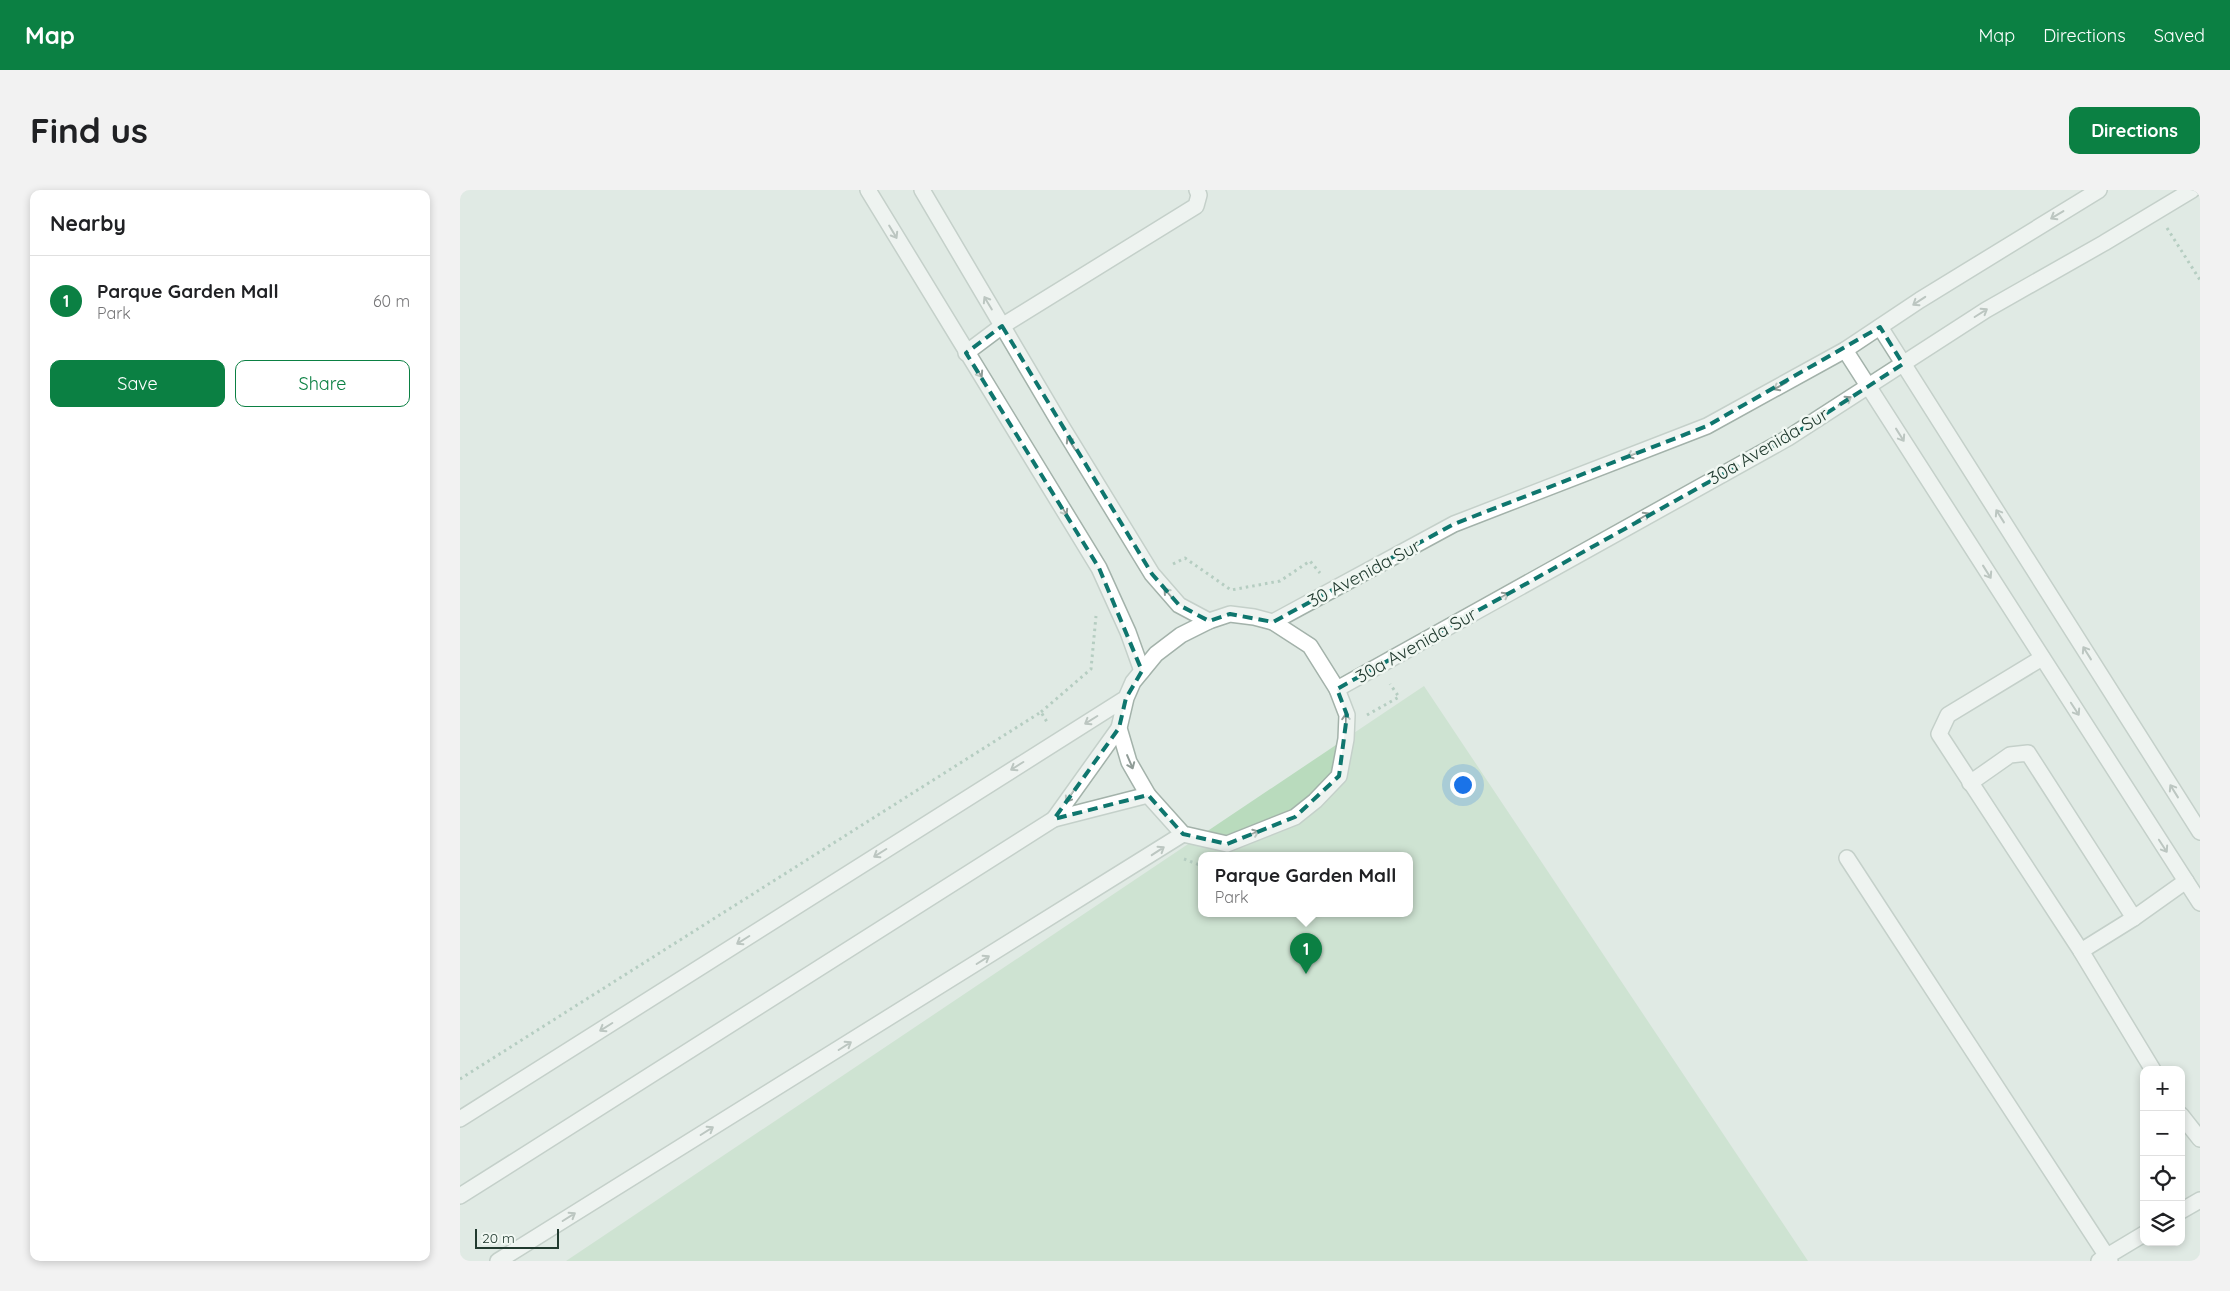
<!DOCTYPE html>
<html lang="en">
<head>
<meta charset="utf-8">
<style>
  :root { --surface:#fff; --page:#f2f2f2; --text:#202124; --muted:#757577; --line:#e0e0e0; --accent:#0b8043 }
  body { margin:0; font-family:Quicksand,sans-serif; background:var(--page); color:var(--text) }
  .controls { position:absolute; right:15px; bottom:15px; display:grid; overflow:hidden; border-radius:10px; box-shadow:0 2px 8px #0003 }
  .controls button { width:45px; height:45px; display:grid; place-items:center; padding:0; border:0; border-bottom:1px solid var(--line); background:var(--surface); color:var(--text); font:25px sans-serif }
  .scale { position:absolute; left:15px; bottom:12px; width:84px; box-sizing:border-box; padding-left:5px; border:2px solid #213a2f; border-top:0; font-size:14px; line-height:18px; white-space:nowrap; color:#213a2f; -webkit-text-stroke:4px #f0f7f2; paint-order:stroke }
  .you { position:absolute; left:1002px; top:594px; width:18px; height:18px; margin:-12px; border:4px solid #fff; border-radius:50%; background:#1a73e8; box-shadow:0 0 0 8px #1a73e833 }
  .badge { display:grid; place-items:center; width:32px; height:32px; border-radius:50%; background:var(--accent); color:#fff; font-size:16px; font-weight:700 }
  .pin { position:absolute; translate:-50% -41px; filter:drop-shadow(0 1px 2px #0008) }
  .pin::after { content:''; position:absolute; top:26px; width:18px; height:15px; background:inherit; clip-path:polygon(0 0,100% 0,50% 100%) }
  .popup { position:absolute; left:738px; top:662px; width:215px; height:65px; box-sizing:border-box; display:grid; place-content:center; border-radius:10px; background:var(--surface); filter:drop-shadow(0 1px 4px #0005); font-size:16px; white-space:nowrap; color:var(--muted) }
  .popup b { font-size:19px; color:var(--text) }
  .popup::after { content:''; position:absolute; left:50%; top:100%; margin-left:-10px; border:10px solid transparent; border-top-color:var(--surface) }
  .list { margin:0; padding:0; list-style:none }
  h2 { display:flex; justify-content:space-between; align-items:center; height:65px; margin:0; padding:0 20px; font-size:21px }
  h2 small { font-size:16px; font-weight:400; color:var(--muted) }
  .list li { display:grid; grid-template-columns:32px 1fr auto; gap:15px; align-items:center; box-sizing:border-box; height:90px; padding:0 20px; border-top:1px solid var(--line) }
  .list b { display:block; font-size:19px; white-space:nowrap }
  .list p { margin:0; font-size:16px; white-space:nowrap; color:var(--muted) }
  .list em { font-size:16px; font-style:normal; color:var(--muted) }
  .actions { display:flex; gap:10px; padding:15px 20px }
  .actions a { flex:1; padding:11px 0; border:1px solid var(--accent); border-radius:10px; text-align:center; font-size:18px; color:var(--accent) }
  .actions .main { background:var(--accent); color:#fff }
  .icon { flex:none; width:28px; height:28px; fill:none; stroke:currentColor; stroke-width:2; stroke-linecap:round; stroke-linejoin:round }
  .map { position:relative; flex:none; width:1740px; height:1071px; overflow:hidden; border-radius:10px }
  header { display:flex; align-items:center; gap:30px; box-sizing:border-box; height:70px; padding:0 25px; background:var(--accent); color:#fff }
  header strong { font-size:24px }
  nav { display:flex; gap:28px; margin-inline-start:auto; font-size:18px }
  .intro { display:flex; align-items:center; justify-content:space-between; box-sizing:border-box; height:120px; padding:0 30px }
  h1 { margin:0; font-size:35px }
  .button { padding:12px 22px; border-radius:10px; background:var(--accent); color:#fff; font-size:18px; font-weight:700 }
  main { display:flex; gap:30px; padding:0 30px }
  aside { flex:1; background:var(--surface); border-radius:10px; box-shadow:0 2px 8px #0003 }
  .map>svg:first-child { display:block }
  .green { fill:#b9dbbd; fill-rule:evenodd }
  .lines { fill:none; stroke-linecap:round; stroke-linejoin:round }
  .minor-casing { stroke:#a3b2aa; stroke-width:18 }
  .path { stroke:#82ac98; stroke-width:3; stroke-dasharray:2.5 4; stroke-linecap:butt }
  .minor { stroke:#fff; stroke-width:15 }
  .oneway { stroke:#909c97 }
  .marked { fill:none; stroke:#0f766e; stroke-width:4; stroke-dasharray:10 6; stroke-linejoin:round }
  .labels { text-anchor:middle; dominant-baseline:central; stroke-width:5; stroke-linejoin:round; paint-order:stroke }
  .street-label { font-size:18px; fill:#213a2f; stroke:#f0f7f2 }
</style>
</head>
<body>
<header>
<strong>Map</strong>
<nav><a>Map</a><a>Directions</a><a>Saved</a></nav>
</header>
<div class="intro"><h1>Find us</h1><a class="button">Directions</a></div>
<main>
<aside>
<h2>Nearby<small></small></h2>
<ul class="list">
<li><span class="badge">1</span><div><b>Parque Garden Mall</b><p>Park</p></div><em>60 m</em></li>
</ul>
<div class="actions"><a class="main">Save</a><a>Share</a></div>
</aside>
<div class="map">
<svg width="1740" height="1071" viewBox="0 0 1740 1071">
  <rect width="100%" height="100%" fill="#e0eae4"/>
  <path class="green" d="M964 496 1348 1071H106ZM742 665H950V723H742Z"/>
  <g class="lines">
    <g class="minor-casing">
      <g id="minor">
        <polyline points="408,0 639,378 668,442 682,481"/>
        <polyline points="462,0 599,232 692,384 719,415 749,431"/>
        <polyline points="1420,137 1740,642"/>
        <polyline points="1385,160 1740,713"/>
        <polyline points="506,163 542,136 736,16 739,5 737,0"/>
        <polyline points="813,432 994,334 1247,236 1385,160 1460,110 1639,0"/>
        <polyline points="1582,468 1488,525 1479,544 1621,761 1693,880"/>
        <polyline points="877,499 1328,248 1526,120 1644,53 1732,0"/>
        <polyline points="659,538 594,629 688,605"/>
        <polyline points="1510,593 1550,565 1568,563 1674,728"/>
        <polyline points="1387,668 1650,1071"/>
        <polyline points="1621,761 1674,728 1726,691"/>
        <polyline points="1721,925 1740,949"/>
        <polyline points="0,929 666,508 673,492 696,464 721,445 749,431 770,424 794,427 813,432 850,456 877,499 887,525 886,549 879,586 855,611 835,627 767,654 723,644 688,605 669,572 659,538 666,508"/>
        <polyline points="0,1006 594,629"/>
        <polyline points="1721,1021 1740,1010"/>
        <polyline points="38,1071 723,644"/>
        <polyline points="1639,1071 1684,1044"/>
      </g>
    </g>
    <g class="path">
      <polyline points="1707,38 1740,90"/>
      <polyline points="713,374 725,368 771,400 820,391 850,371 860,383"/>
      <polyline points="581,522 631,479 636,426"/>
      <polyline points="907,525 939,507 930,494"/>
      <polyline points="724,669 742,676"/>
      <polyline points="0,889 581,522 587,532"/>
    </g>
    <use href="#minor" class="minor"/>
  </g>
  <defs><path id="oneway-shaft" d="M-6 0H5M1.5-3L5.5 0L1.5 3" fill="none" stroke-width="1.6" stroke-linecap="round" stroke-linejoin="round" transform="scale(1.25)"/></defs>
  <g class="oneway">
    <use href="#oneway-shaft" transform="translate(1597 25) rotate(149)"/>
    <use href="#oneway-shaft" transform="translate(433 42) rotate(59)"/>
    <use href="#oneway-shaft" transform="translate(1459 111) rotate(147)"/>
    <use href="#oneway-shaft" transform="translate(528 113) rotate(-121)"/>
    <use href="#oneway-shaft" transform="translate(1521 123) rotate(-32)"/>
    <use href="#oneway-shaft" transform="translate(518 181) rotate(58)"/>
    <use href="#oneway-shaft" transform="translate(1320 196) rotate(151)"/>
    <use href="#oneway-shaft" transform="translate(1385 211) rotate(-33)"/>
    <use href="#oneway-shaft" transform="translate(1440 245) rotate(58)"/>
    <use href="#oneway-shaft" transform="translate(611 253) rotate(-122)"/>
    <use href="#oneway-shaft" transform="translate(1174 264) rotate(159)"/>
    <use href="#oneway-shaft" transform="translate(603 319) rotate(59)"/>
    <use href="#oneway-shaft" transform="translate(1540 326) rotate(-122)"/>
    <use href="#oneway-shaft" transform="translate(1183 327) rotate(-30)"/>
    <use href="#oneway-shaft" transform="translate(1527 382) rotate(58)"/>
    <use href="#oneway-shaft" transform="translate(709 404) rotate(-130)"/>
    <use href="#oneway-shaft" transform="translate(1042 407) rotate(-30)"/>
    <use href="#oneway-shaft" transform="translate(1627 463) rotate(-122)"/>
    <use href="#oneway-shaft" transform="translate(1615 519) rotate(57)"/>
    <use href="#oneway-shaft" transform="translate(631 530) rotate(148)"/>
    <use href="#oneway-shaft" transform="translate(886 531) rotate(-92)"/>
    <use href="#oneway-shaft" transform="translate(670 572) rotate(67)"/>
    <use href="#oneway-shaft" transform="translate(557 576) rotate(148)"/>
    <use href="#oneway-shaft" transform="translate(1714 601) rotate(-122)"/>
    <use href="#oneway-shaft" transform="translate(610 606) rotate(124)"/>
    <use href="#oneway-shaft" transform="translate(792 644) rotate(-22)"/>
    <use href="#oneway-shaft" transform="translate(1703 656) rotate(57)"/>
    <use href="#oneway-shaft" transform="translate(698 661) rotate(-33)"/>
    <use href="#oneway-shaft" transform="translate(420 663) rotate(148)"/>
    <use href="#oneway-shaft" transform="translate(283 750) rotate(148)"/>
    <use href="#oneway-shaft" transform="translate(523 770) rotate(-32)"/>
    <use href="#oneway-shaft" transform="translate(146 837) rotate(148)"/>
    <use href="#oneway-shaft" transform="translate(385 856) rotate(-32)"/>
    <use href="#oneway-shaft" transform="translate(247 941) rotate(-32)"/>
    <use href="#oneway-shaft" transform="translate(109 1027) rotate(-32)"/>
  </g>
  <path d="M0 0H1740V1071H0ZM542 136 692 384 719 415 749 431 770 424 813 432 994 334 1247 236 1420 137 1443 174 1328 248 877 499 887 525 879 586 835 627 767 654 723 644 688 605 594 629 659 538 666 508 682 481 639 378 506 163Z" fill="#e0eae4" fill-opacity=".55" fill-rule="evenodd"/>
  <path class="marked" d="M542 136 692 384 719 415 749 431 770 424 813 432 994 334 1247 236 1420 137 1443 174 1328 248 877 499 887 525 879 586 835 627 767 654 723 644 688 605 594 629 659 538 666 508 682 481 639 378 506 163Z"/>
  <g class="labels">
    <g class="street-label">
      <text transform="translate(1308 256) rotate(-30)">30a Avenida Sur</text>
      <text transform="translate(904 383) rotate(-28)">30 Avenida Sur</text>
      <text transform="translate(956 455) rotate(-29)">30a Avenida Sur</text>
    </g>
  </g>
</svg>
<div class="controls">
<button>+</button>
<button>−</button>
<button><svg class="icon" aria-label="locate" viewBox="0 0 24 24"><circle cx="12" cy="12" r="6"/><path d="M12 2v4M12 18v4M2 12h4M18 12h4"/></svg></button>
<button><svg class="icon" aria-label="layers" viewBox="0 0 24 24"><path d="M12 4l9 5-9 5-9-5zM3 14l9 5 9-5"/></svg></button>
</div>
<div class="scale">20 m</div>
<div class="you"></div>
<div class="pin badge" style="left:846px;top:784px">1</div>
<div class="popup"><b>Parque Garden Mall</b>Park</div>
</div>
</main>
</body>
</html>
